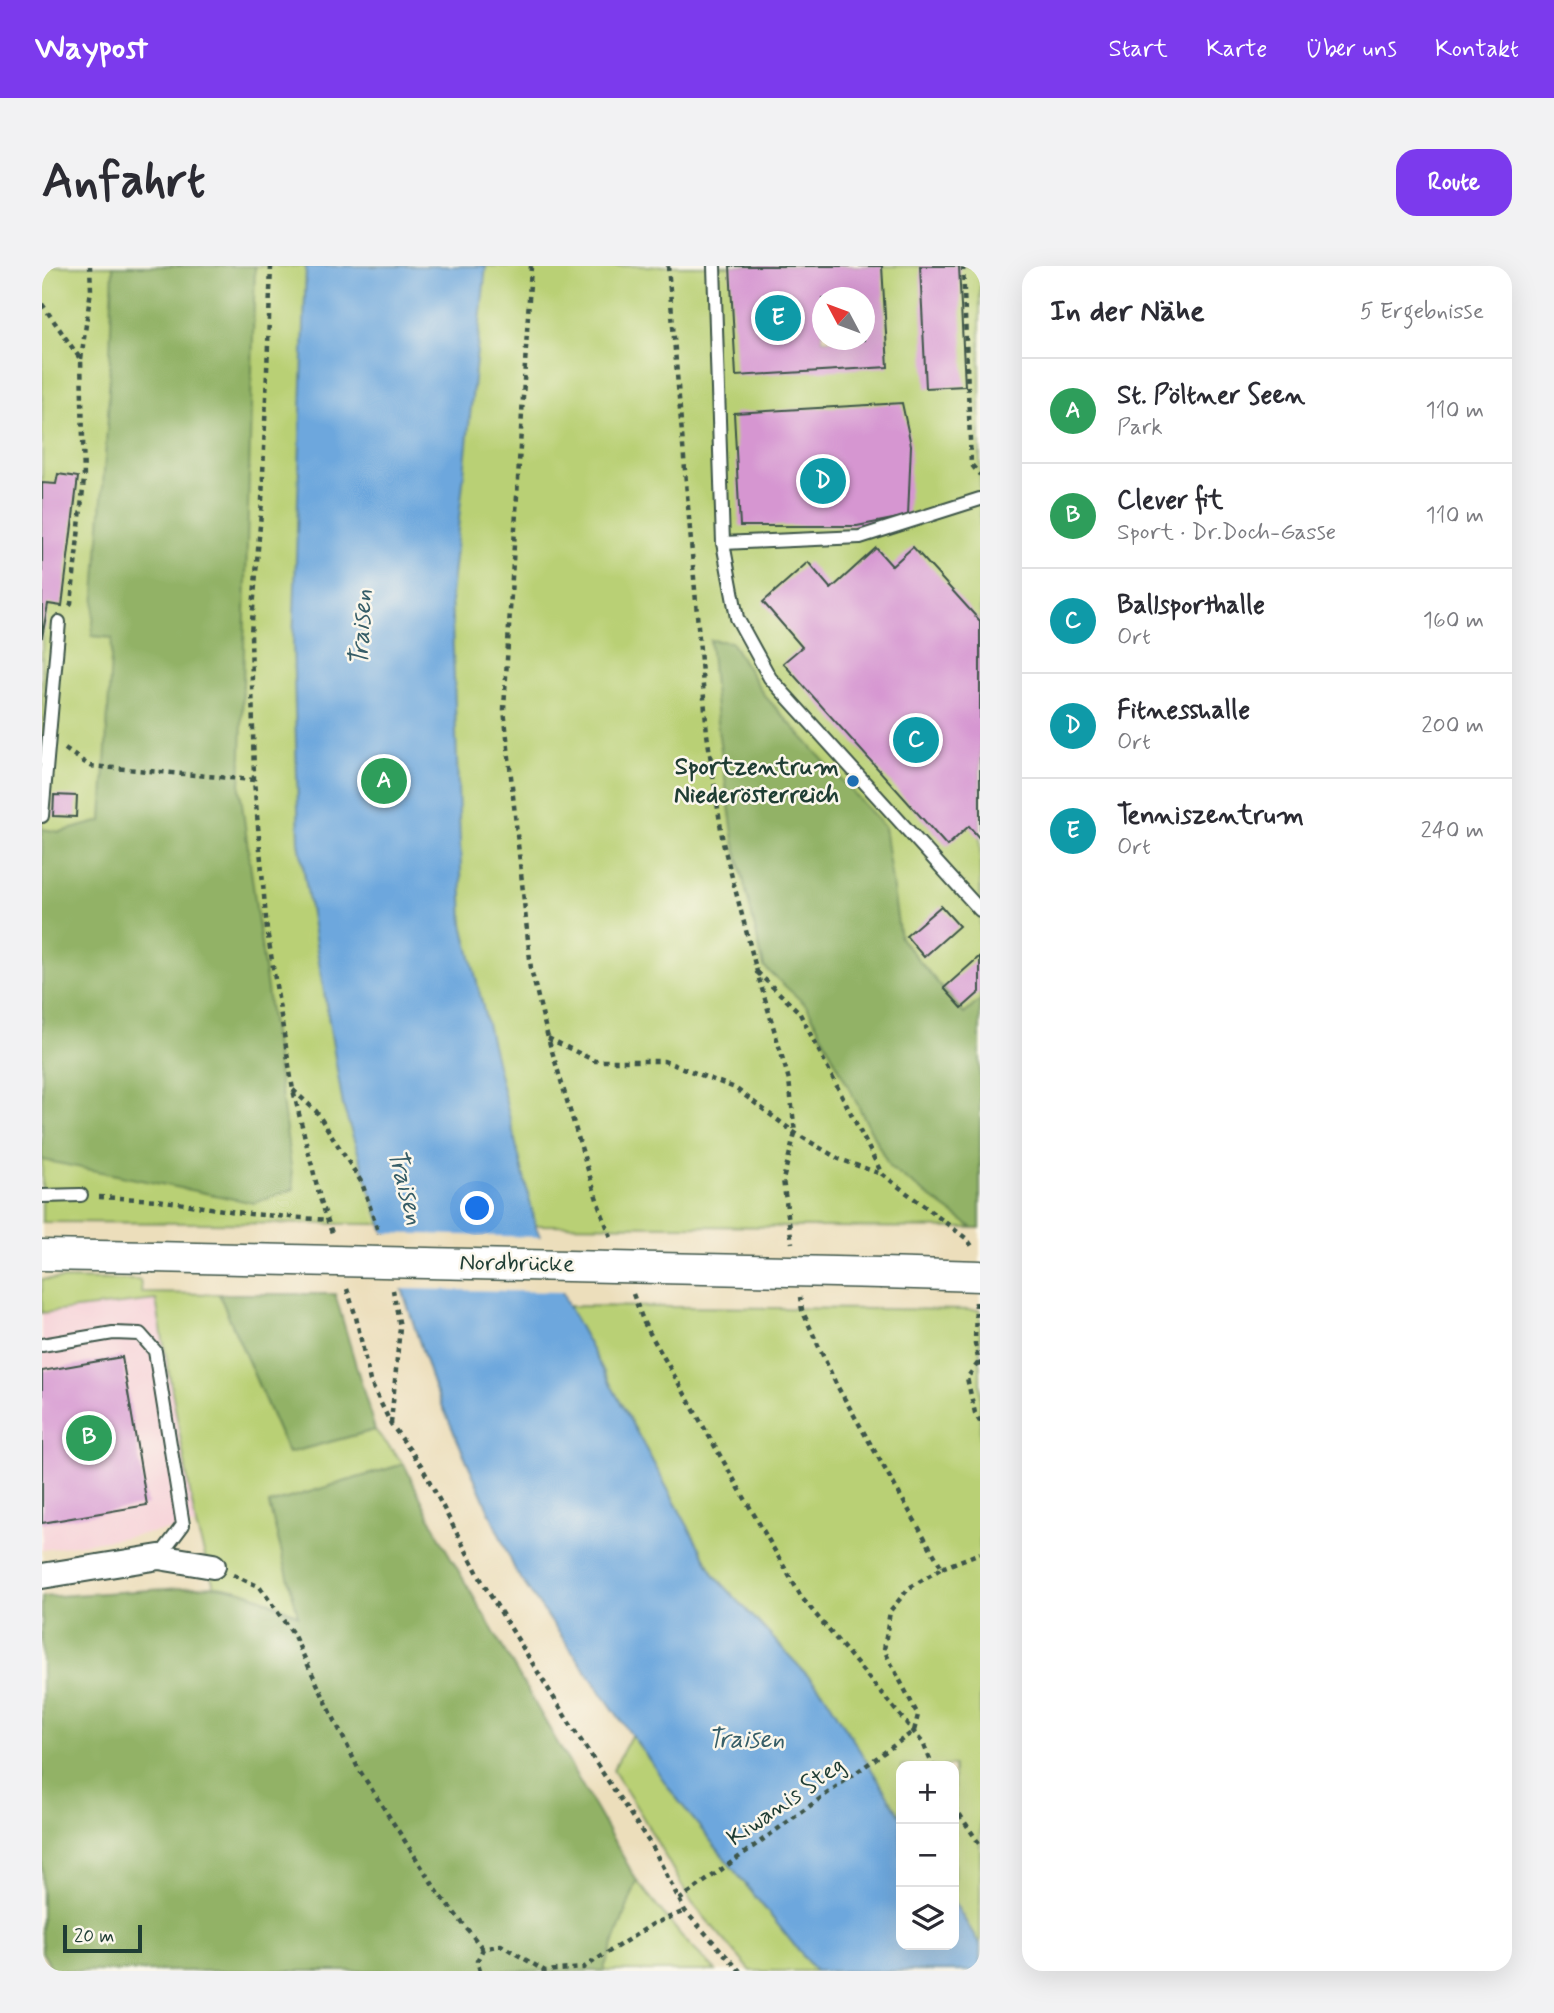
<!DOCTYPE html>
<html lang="de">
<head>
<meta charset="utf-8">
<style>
  :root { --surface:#fff; --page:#f2f2f3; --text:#2b2b33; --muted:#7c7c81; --line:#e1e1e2; --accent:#7c3aed }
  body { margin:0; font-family:Mynerve,sans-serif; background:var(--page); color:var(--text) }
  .controls { position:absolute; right:21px; bottom:21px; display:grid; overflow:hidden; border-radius:14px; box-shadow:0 7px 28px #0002 }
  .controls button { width:63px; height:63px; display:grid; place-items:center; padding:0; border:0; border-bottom:2px solid var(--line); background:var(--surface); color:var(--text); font:35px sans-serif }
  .compass { position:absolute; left:770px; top:21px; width:63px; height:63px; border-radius:50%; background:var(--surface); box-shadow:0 7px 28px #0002; rotate:311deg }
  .scale { position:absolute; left:21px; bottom:18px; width:79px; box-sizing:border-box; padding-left:7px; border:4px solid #1f3d34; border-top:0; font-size:19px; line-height:24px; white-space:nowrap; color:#1f3d34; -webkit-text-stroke:5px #fbf7ec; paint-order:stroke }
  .you { position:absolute; left:436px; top:943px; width:24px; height:24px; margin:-18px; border:5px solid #fff; border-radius:50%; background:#1a73e8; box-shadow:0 0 0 10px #1a73e833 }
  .badge { display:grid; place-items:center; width:46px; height:46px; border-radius:50%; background:var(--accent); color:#fff; font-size:23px; font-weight:700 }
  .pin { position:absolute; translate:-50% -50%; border:4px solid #fff; box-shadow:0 2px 7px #0006 }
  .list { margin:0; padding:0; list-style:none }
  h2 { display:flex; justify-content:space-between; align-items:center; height:91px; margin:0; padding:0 28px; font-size:30px }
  h2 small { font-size:23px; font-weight:400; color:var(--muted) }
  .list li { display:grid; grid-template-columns:46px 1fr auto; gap:21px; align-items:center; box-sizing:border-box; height:105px; padding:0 28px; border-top:2px solid var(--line) }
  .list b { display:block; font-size:26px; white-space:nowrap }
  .list p { margin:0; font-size:23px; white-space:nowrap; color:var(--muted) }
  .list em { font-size:23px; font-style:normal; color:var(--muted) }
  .icon { flex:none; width:38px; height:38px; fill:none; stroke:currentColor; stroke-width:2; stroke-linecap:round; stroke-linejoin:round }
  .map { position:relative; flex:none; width:938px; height:1705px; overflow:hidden; border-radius:21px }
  header { display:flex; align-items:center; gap:42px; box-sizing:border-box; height:98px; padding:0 35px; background:var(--accent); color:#fff }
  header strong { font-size:33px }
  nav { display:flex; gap:38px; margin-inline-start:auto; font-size:24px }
  .intro { display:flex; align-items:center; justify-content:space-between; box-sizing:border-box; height:168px; padding:0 42px }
  h1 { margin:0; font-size:49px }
  .button { padding:18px 32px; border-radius:21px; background:var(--accent); color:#fff; font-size:24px; font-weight:700 }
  main { display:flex; gap:42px; padding:0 42px }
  aside { flex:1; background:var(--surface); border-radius:21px; box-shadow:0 7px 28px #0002 }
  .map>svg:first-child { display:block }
  .built { fill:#f6cfd7 }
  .green { fill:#b9d074; stroke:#6c8654; stroke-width:2; fill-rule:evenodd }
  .forest { fill:#92b266; stroke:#58784d; stroke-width:2 }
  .water { fill:#6da7dd; stroke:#467288; stroke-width:2 }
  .pier { fill:#ecdebb }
  .building { fill:#d696d1; fill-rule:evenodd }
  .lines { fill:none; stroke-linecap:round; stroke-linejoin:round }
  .service-casing { stroke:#3e5548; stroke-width:16 }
  .minor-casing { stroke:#3e5548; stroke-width:28 }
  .tertiary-casing { stroke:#3e5548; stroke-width:33 }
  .path { stroke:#3e5548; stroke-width:4.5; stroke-dasharray:5 5; stroke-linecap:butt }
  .service { stroke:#fff; stroke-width:12 }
  .minor { stroke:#fff; stroke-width:24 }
  .tertiary { stroke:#fff; stroke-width:30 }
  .tertiary-bridge-casing { stroke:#3e5548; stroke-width:33; stroke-linecap:butt }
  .tertiary-bridge { stroke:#fff; stroke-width:30 }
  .poi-dot { fill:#1f6fb2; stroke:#fbf7ec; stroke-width:2.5 }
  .labels { text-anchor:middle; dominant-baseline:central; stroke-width:5; stroke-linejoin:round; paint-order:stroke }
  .poi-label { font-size:24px; font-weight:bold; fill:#1f3d34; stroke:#fbf7ec; text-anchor:end }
  .street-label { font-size:24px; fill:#1f3d34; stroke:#fbf7ec }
  .water-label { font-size:26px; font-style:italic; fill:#365d67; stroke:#fbf7ec }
</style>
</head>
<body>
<header>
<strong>Waypost</strong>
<nav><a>Start</a><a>Karte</a><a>Über uns</a><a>Kontakt</a></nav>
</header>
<div class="intro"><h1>Anfahrt</h1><a class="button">Route</a></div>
<main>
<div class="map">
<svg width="938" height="1705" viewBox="0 0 938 1705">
  <rect width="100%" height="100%" fill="#fbf7ec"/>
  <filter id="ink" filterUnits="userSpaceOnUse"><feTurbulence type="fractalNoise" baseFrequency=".0143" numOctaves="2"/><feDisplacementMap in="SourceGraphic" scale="14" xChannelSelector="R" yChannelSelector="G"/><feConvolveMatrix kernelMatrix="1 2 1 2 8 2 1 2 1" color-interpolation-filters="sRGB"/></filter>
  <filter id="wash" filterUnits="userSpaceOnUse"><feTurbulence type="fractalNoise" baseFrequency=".00686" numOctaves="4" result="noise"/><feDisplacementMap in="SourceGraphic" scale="28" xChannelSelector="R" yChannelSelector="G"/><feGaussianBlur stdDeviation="1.57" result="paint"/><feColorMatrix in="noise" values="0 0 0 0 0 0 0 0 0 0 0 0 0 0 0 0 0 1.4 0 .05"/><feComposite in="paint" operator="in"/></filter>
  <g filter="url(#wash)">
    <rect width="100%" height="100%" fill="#ecdebb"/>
    <polygon class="built" points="114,1034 154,1260 0,1284 0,1047"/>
    <g class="green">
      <path d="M0 0H938V962L0 956ZM780 32H822V74H780Z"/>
      <path d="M0 1013 98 1014 100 1027 177 1028 246 1187 333 1164 362 1198 227 1239 257 1349C229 1336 203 1322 172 1320L154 1260 114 1034 0 1047Z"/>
      <polygon points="526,1040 938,1044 938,1679 912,1636 912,1500 859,1500 859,1551 782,1427 673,1310"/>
      <polygon points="590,1468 632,1529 773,1705 709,1705 650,1637 599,1548 571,1504"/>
      <polygon points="595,1615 642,1673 674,1705 561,1705"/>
    </g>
    <g class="forest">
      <polygon points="71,0 213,0 198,523 252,923 212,937 0,894 0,563 18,566 60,555 70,372 50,370 66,150"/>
      <polygon points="668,374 689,376 722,429 842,561 858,672 922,748 938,734 938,962 931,962 848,902 765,740 722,701 692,574 675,457"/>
      <polygon points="177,1028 293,1028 333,1164 246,1187"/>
      <path d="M362 1198 400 1276 595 1615 561 1705H11L0 1686V1331L172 1320C203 1322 228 1337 256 1349L227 1238Z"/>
    </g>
    <polygon class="water" points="264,0 444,0 409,329 421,658 494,961 526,1040 673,1310 782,1427 859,1551 859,1679 912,1679 912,1636 938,1679 938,1705 773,1705 632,1529 474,1306 392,1121 301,840 257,576 251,377"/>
    <polygon class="pier" points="321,913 339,967 502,971 524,1026 356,1023"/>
    <g id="blocks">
      <g class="building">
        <path d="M688 0H840L846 101 694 110ZM780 32H822V74H780Z"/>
        <polygon points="878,0 917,0 923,120 884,122"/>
        <polygon points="860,137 869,179 866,250 815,260 698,260 692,147"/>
        <polygon points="16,208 36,211 20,340 6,338 0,372 0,217 14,218"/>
        <polygon points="871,281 938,355 938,573 927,560 905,580 741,397 760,381 721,336 766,296 789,323 834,282 850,300"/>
        <polygon points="12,529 35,530 34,551 11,550"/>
        <polygon points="899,640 917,660 882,691 864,670"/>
        <polygon points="938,690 938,726 920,742 902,722"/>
        <polygon points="80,1091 105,1239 0,1257 0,1105"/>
      </g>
    </g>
  </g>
  <g filter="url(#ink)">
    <use href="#blocks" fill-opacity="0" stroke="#3e5548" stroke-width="2"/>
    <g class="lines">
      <g class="service-casing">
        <g id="service">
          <polyline points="672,0 681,277 695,352 728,412 938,644"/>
          <polyline points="681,277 818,271 938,233"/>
          <polyline points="0,550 17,356"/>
          <polyline points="0,930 39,929"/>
          <polyline points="0,1079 71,1067 98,1068 113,1085 141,1259 117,1291"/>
        </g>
      </g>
      <g class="minor-casing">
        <polyline id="minor" points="0,1310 117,1291 171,1300"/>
      </g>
      <g class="tertiary-casing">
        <g id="tertiary">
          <polyline points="0,989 111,991"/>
          <polyline points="840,1007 938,1010"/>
        </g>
      </g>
      <g class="path">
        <polyline points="229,0 220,235 209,367 212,514 225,664 251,824 278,932 290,967"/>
        <polyline points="489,0 462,443 489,703 506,772 556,937 570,974"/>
        <polyline points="626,0 665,468 681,577 715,706 747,814 753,867 741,914 750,977"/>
        <polyline points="921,0 929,198 938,209"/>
        <polyline points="0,38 39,94 42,213 29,338 26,342"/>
        <polyline points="39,93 49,24 48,0"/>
        <polyline points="23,483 48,500 212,514"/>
        <polyline points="715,706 757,746 840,908 925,973 932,983"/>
        <polyline points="506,772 553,795 622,795 693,822 753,867 797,893 839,908"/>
        <polyline points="251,824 274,845 320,917 337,968"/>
        <polyline points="57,931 116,934 208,948 287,954"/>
        <polyline points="305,1023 314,1051 328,1115 349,1158 379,1199 442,1319 528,1458 611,1582 643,1645 698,1705"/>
        <polyline points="591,1028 602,1057 760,1332 881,1477 891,1500"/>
        <polyline points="934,1036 933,1078 938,1101"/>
        <polyline points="936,1097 925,1112 933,1147 938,1156"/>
        <polyline points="349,1157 358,1061 351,1024"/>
        <polyline points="900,1302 938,1287"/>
        <polyline points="191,1309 218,1321 251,1368 316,1502 395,1625 441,1683"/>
        <polyline points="912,1540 938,1579"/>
        <polyline points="637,1634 872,1465 876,1449 842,1384 848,1345 867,1322 900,1302 794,1118 760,1044 758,1031"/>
        <polyline points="438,1705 435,1695 441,1683 459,1679 503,1705 541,1702 611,1658 643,1645"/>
      </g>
      <use href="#service" class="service"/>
      <use href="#minor" class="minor"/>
      <use href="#tertiary" class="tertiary"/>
      <g class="tertiary-bridge-casing">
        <polyline id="tertiary-bridge" points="111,991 840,1007"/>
      </g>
      <use href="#tertiary-bridge" class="tertiary-bridge"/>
    </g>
  </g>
  <circle class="poi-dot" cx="811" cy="515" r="7"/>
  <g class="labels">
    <g class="poi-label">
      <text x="797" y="501">Sportzentrum<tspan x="797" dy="28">Niederösterreich</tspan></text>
    </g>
    <g class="street-label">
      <text transform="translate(475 998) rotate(1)">Nordbrücke</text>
      <text transform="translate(744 1536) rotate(-35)">Kiwanis Steg</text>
    </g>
    <g class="water-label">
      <text transform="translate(320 362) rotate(-87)">Traisen</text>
      <text transform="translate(363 921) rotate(75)">Traisen</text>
      <text x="704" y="1474">Traisen</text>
    </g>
  </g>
</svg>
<div class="controls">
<button>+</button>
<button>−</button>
<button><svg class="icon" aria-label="layers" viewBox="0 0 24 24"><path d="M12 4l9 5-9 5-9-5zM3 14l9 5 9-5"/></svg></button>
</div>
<svg class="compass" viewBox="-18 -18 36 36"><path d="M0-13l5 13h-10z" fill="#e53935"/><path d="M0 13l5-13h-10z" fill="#7c7c81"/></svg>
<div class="scale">20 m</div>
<div class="you"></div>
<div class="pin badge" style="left:342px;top:515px;background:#2e9e5b">A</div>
<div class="pin badge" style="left:47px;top:1172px;background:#2e9e5b">B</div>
<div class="pin badge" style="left:874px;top:474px;background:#0f9aa8">C</div>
<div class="pin badge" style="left:781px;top:215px;background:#0f9aa8">D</div>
<div class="pin badge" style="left:736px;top:52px;background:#0f9aa8">E</div>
</div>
<aside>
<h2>In der Nähe<small>5 Ergebnisse</small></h2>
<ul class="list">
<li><span class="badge" style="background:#2e9e5b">A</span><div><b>St. Pöltner Seen</b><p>Park</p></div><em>110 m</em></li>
<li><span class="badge" style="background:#2e9e5b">B</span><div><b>Clever fit</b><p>Sport · Dr.Doch-Gasse</p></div><em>110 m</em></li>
<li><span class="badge" style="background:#0f9aa8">C</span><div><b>Ballsporthalle</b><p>Ort</p></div><em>160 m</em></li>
<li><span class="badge" style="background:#0f9aa8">D</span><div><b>Fitnesshalle</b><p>Ort</p></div><em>200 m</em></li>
<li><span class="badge" style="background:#0f9aa8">E</span><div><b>Tenniszentrum</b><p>Ort</p></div><em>240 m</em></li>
</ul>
</aside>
</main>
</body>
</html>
